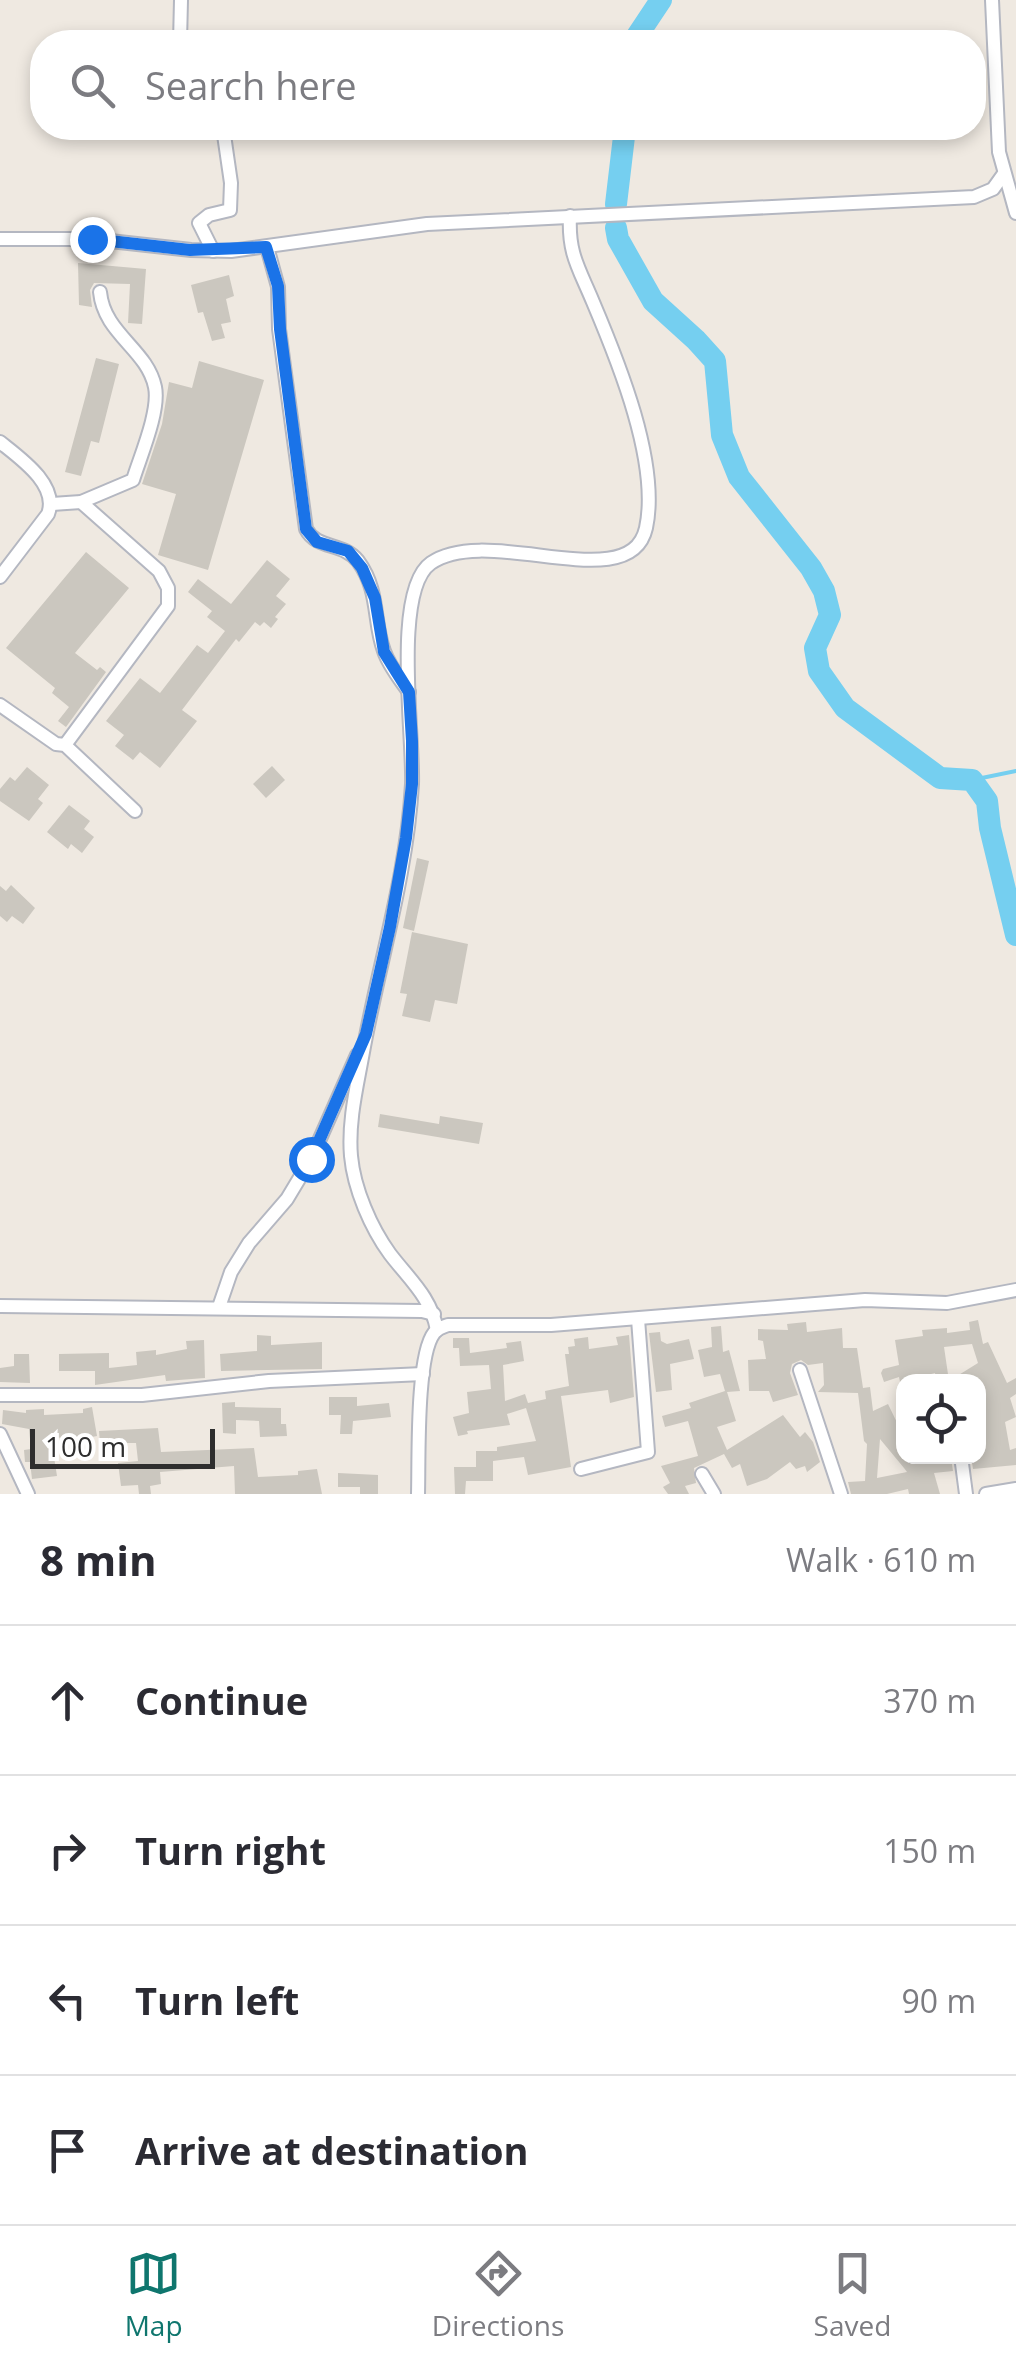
<!DOCTYPE html>
<html lang="en">
<head>
<meta charset="utf-8">
<style>
  :root { --surface:#fff; --page:#f2f2f3; --text:#2b2b33; --muted:#7c7c81; --line:#e1e1e2; --accent:#0f766e }
  body { margin:0; font-family:"Open Sans",sans-serif; background:var(--page); color:var(--text) }
  .controls { position:absolute; right:30px; bottom:30px; display:grid; overflow:hidden; border-radius:20px; box-shadow:0 5px 15px #0003 }
  .controls button { width:90px; height:90px; display:grid; place-items:center; padding:0; border:0; border-bottom:2px solid var(--line); background:var(--surface); color:var(--text); font:50px sans-serif }
  .scale { position:absolute; left:30px; bottom:25px; width:185px; box-sizing:border-box; padding-left:10px; border:5px solid #2e2e2e; border-top:0; font-size:28px; line-height:35px; white-space:nowrap; color:#2e2e2e; -webkit-text-stroke:8px #fff; paint-order:stroke }
  .stop { position:absolute; width:30px; height:30px; margin:-22px; border:8px solid #1a73e8; border-radius:50%; background:#fff }
  .stop.end { background:#1a73e8; border-color:#fff; box-shadow:0 2px 10px #0008 }
  .list { margin:0; padding:0; list-style:none }
  h2 { display:flex; justify-content:space-between; align-items:center; height:130px; margin:0; padding:0 40px; font-size:42px }
  h2 small { font-size:32px; font-weight:400; color:var(--muted) }
  .list li { display:grid; grid-template-columns:65px 1fr auto; gap:30px; align-items:center; box-sizing:border-box; height:150px; padding:0 40px; border-top:2px solid var(--line) }
  .list b { display:block; font-size:38px; white-space:nowrap }
  .list em { font-size:32px; font-style:normal; color:var(--muted) }
  .icon { flex:none; width:55px; height:55px; fill:none; stroke:currentColor; stroke-width:2; stroke-linecap:round; stroke-linejoin:round }
  .map { position:relative; flex:none; width:1016px; height:1494px; overflow:hidden }
  .search { position:absolute; background:var(--surface); box-shadow:0 5px 15px #0003; left:30px; right:30px; top:30px; height:110px; display:flex; align-items:center; gap:25px; box-sizing:border-box; padding:0 35px; border-radius:40px; color:var(--muted); font-size:38px }
  .sheet { height:730px; background:var(--surface) }
  nav { display:flex; justify-content:space-around; align-items:center; box-sizing:border-box; height:140px; border-top:2px solid var(--line); background:var(--surface); font-size:28px; color:var(--muted) }
  nav a { display:grid; justify-items:center; gap:5px }
  nav .on { color:var(--accent) }
  .map>svg:first-child { display:block }
  .lines { fill:none; stroke-linecap:round; stroke-linejoin:round }
  .stream { stroke:#75cff0; stroke-width:4 }
  .river { stroke:#75cff0; stroke-width:22 }
  .building { fill:#cbc7bf; fill-rule:evenodd }
  .minor-casing { stroke:#b4b7c1; stroke-width:16 }
  .minor { stroke:#fff; stroke-width:12 }
  .route { stroke:#1a73e8; stroke-width:12 }
</style>
</head>
<body>
<div class="map">
<svg width="1016" height="1494" viewBox="0 0 1016 1494">
  <rect width="100%" height="100%" fill="#efe9e1"/>
  <g class="lines">
    <polyline class="stream" points="972,780 1016,771"/>
    <g class="river">
      <polyline points="633,42 661,0"/>
      <polyline points="616,204 625,128"/>
      <polyline points="616,228 618,239 653,301 696,340 715,361 722,435 739,477 811,568 824,591 830,615 815,648 819,671 845,708 940,778 972,780 987,801 990,828 1016,935"/>
    </g>
  </g>
  <g class="building">
    <polygon points="78,263 146,269 142,324 128,323 130,284 94,283 90,290 92,307 79,305"/>
    <polygon points="229,275 234,296 226,299 231,322 221,324 225,338 212,341 203,312 198,313 191,285"/>
    <polygon points="96,358 119,364 99,443 91,441 81,476 65,472"/>
    <polygon points="199,361 264,380 208,570 158,555 176,494 142,484 162,424 169,382 192,388"/>
    <polygon points="86,552 129,588 75,653 97,670 100,667 106,672 66,727 58,721 69,707 52,693 55,688 6,648"/>
    <polygon points="267,560 290,579 276,596 286,604 275,617 278,619 271,628 264,622 260,626 255,622 239,642 236,639 182,710 197,721 160,768 140,752 133,760 115,746 124,735 106,721 140,678 160,693 197,645 208,653 225,631 207,617 212,611 188,592 198,579 231,604"/>
    <polygon points="272,766 285,780 266,798 253,784"/>
    <polygon points="27,767 49,785 38,799 43,803 29,821 0,801 0,789 10,777 15,781"/>
    <polygon points="69,805 90,821 84,829 94,837 82,853 71,844 68,849 47,832"/>
    <polygon points="417,858 429,861 414,931 403,928"/>
    <polygon points="11,885 35,908 23,924 12,916 7,922 0,916 0,886 6,891"/>
    <polygon points="412,932 468,944 457,1004 435,1000 430,1022 402,1016 407,994 400,993"/>
    <polygon points="380,1114 439,1124 440,1116 483,1123 479,1144 378,1127"/>
    <path d="M978 1320 983 1344 988 1342 1007 1383 1016 1378V1394L1010 1398 1016 1417 1005 1422 1010 1450 1016 1448V1465L973 1469 971 1456H978V1382H936L935 1373 900 1382 899 1377 884 1382 881 1373 883 1369 899 1365 895 1340 923 1336 922 1330 947 1328V1333L970 1330 969 1322ZM972 1344 978 1363 949 1381 944 1347Z"/>
    <path d="M806 1322 807 1332 842 1328 843 1348H857L863 1388 870 1387 873 1411 888 1404 904 1437V1456H928L929 1460 951 1458 953 1471 934 1473 940 1494H909L908 1489 887 1494H851L848 1482 865 1481 867 1444 864 1441 858 1393 818 1392 824 1385 823 1363 808 1365 801 1360 792 1364 790 1373 798 1395 773 1402 769 1391H749L748 1360 766 1359 763 1341 758 1340V1329L788 1330 787 1324ZM880 1439 904 1468 907 1472 877 1478Z"/>
    <polygon points="721,1326 723,1352 729,1350 740,1391 727,1392 736,1421 717,1427 727,1450 783,1415 800,1437 805,1432 813,1442 820,1462 807,1472 805,1466 796,1469 790,1462 767,1479 747,1486 740,1464 732,1468 724,1454 694,1468 696,1483 685,1486 689,1494 668,1494 663,1487 670,1483 661,1466 698,1456 688,1421 665,1427 662,1416 691,1408 689,1403 725,1391 720,1374 704,1377 698,1350 712,1347 711,1327"/>
    <polygon points="660,1332 661,1341 667,1344 689,1339 694,1359 670,1364 672,1390 656,1392 649,1333"/>
    <polygon points="257,1335 271,1336 271,1345 322,1342 322,1369 221,1371 220,1354 257,1351"/>
    <polygon points="629,1335 634,1397 610,1403 608,1390 561,1396 571,1467 528,1475 524,1457 493,1461 493,1481 466,1481 465,1494 455,1494 454,1467 476,1467 476,1451 497,1451 497,1447 536,1441 526,1408 507,1414 510,1425 467,1431 468,1434 458,1436 453,1417 469,1413 467,1392 491,1389 489,1365 460,1366 459,1348 453,1348 453,1338 469,1338 470,1353 507,1348 506,1343 521,1341 524,1361 503,1365 505,1401 525,1394 528,1403 546,1399 545,1391 569,1386 565,1354 569,1354 568,1347 575,1346 574,1339 588,1337 589,1349 618,1345 616,1337"/>
    <polygon points="204,1340 205,1378 166,1381 165,1375 95,1385 95,1371 59,1371 59,1354 109,1353 109,1368 137,1365 136,1352 156,1350 156,1355 187,1349 186,1341"/>
    <polygon points="14,1354 29,1354 30,1383 0,1382 0,1368 14,1366"/>
    <polygon points="329,1397 357,1397 357,1406 389,1403 391,1417 353,1421 352,1434 340,1434 341,1415 329,1415"/>
    <polygon points="235,1402 235,1407 281,1408 281,1424 286,1424 287,1436 260,1437 259,1421 236,1420 236,1434 223,1433 222,1403"/>
    <polygon points="92,1407 97,1436 76,1440 75,1437 51,1438 57,1476 32,1479 30,1462 25,1462 24,1450 31,1449 29,1429 2,1424 3,1410 26,1413 26,1410 44,1409 44,1415 83,1413 83,1409"/>
    <polygon points="158,1428 161,1452 254,1448 258,1477 298,1475 298,1471 317,1469 322,1494 235,1494 234,1466 160,1472 161,1484 150,1486 151,1494 139,1494 138,1485 121,1486 118,1463 138,1461 136,1443 100,1443 99,1431"/>
    <polygon points="338,1473 378,1475 378,1494 360,1494 360,1487 338,1487"/>
  </g>
  <g class="lines">
    <g class="minor-casing">
      <g id="minor">
        <polyline points="992,0 999,152 1016,213"/>
        <polyline points="180,42 181,0"/>
        <polyline points="0,239 92,239 191,250 231,251 427,224 974,197 993,189 1003,175"/>
        <path d="M267 247 278 287 279 329 306 529C317 550 343 542 358 561 380 591 373 622 384 651 389 666 400 679 409 692"/>
        <polyline points="213,251 199,223 209,215 230,210 231,183 223,128"/>
        <path d="M0 442C20 458 59 485 48 514L0 577"/>
        <path d="M52 504 81 502 133 480C140 457 160 411 155 387 147 349 104 334 100 292"/>
        <polyline points="0,705 56,744 65,745 135,811"/>
        <polyline points="65,745 168,606 168,588 159,571 81,502"/>
        <polyline points="0,1306 422,1311 434,1314"/>
        <polyline points="219,1307 231,1272 249,1243 287,1199 311,1159 357,1055"/>
        <path d="M437 1330C431 1297 409 1279 390 1254 371 1228 354 1189 351 1156 348 1121 357 1086 363 1052 379 963 407 875 412 784 414 737 392 590 431 563 488 523 630 599 646 528 660 463 618 361 593 302 579 268 568 254 570 216"/>
        <polyline points="800,1370 841,1494"/>
        <polyline points="0,1395 142,1395 269,1381 423,1374"/>
        <polyline points="0,1434 28,1494"/>
        <polyline points="961,1456 966,1494"/>
        <polyline points="581,1469 648,1452 638,1319"/>
        <polyline points="702,1474 714,1494"/>
        <path d="M418 1494C419 1461 416 1356 434 1333 438 1328 442 1327 448 1325H551L865 1300 947 1303 1016 1290"/>
        <polyline points="986,1494 1016,1489"/>
      </g>
    </g>
    <use href="#minor" class="minor"/>
  </g>
  <g class="lines">
    <polyline class="route" points="92,239 190,250 266,247 278,286 280,329 306,529 317,542 348,551 362,568 375,598 384,652 409,692 412,741 412,784 406,838 390,927 366,1034 311,1159"/>
  </g>
</svg>
<div class="controls">
<button><svg class="icon" aria-label="locate" viewBox="0 0 24 24"><circle cx="12" cy="12" r="6"/><path d="M12 2v4M12 18v4M2 12h4M18 12h4"/></svg></button>
</div>
<div class="scale">100 m</div>
<div class="stop" style="left:311px;top:1159px"></div>
<div class="stop end" style="left:92px;top:239px"></div>
<div class="search"><svg class="icon" aria-label="search" viewBox="0 0 24 24"><circle cx="10" cy="10" r="6"/><path d="M15 15l6 6"/></svg>Search here</div>
</div>
<section class="sheet">
<h2>8 min<small>Walk · 610 m</small></h2>
<ul class="list">
<li><svg class="icon" aria-label="ahead" viewBox="0 0 24 24"><path d="M12 20V5M6 11l6-6 6 6"/></svg><div><b>Continue</b></div><em>370 m</em></li>
<li><svg class="icon" aria-label="right" viewBox="0 0 24 24"><path d="M7 20v-9h11M14 6l5 5-5 5"/></svg><div><b>Turn right</b></div><em>150 m</em></li>
<li><svg class="icon" aria-label="left" viewBox="0 0 24 24"><path d="M17 20v-9H6M10 6l-5 5 5 5"/></svg><div><b>Turn left</b></div><em>90 m</em></li>
<li><svg class="icon" aria-label="arrive" viewBox="0 0 24 24"><path d="M6 21V4h12l-3 4 3 4H6"/></svg><div><b>Arrive at destination</b></div></li>
</ul>
</section>
<nav>
<a class="on"><svg class="icon" aria-label="map" viewBox="0 0 24 24"><path d="M3 6l6-2 6 2 6-2v14l-6 2-6-2-6 2zM9 4v14M15 6v14"/></svg>Map</a>
<a><svg class="icon" aria-label="directions" viewBox="0 0 24 24"><path d="M12 3l9 9-9 9-9-9zM9 14v-3h6M13 9l2 2-2 2"/></svg>Directions</a>
<a><svg class="icon" aria-label="saved" viewBox="0 0 24 24"><path d="M7 4h10v16l-5-4-5 4z"/></svg>Saved</a>
</nav>
</body>
</html>
